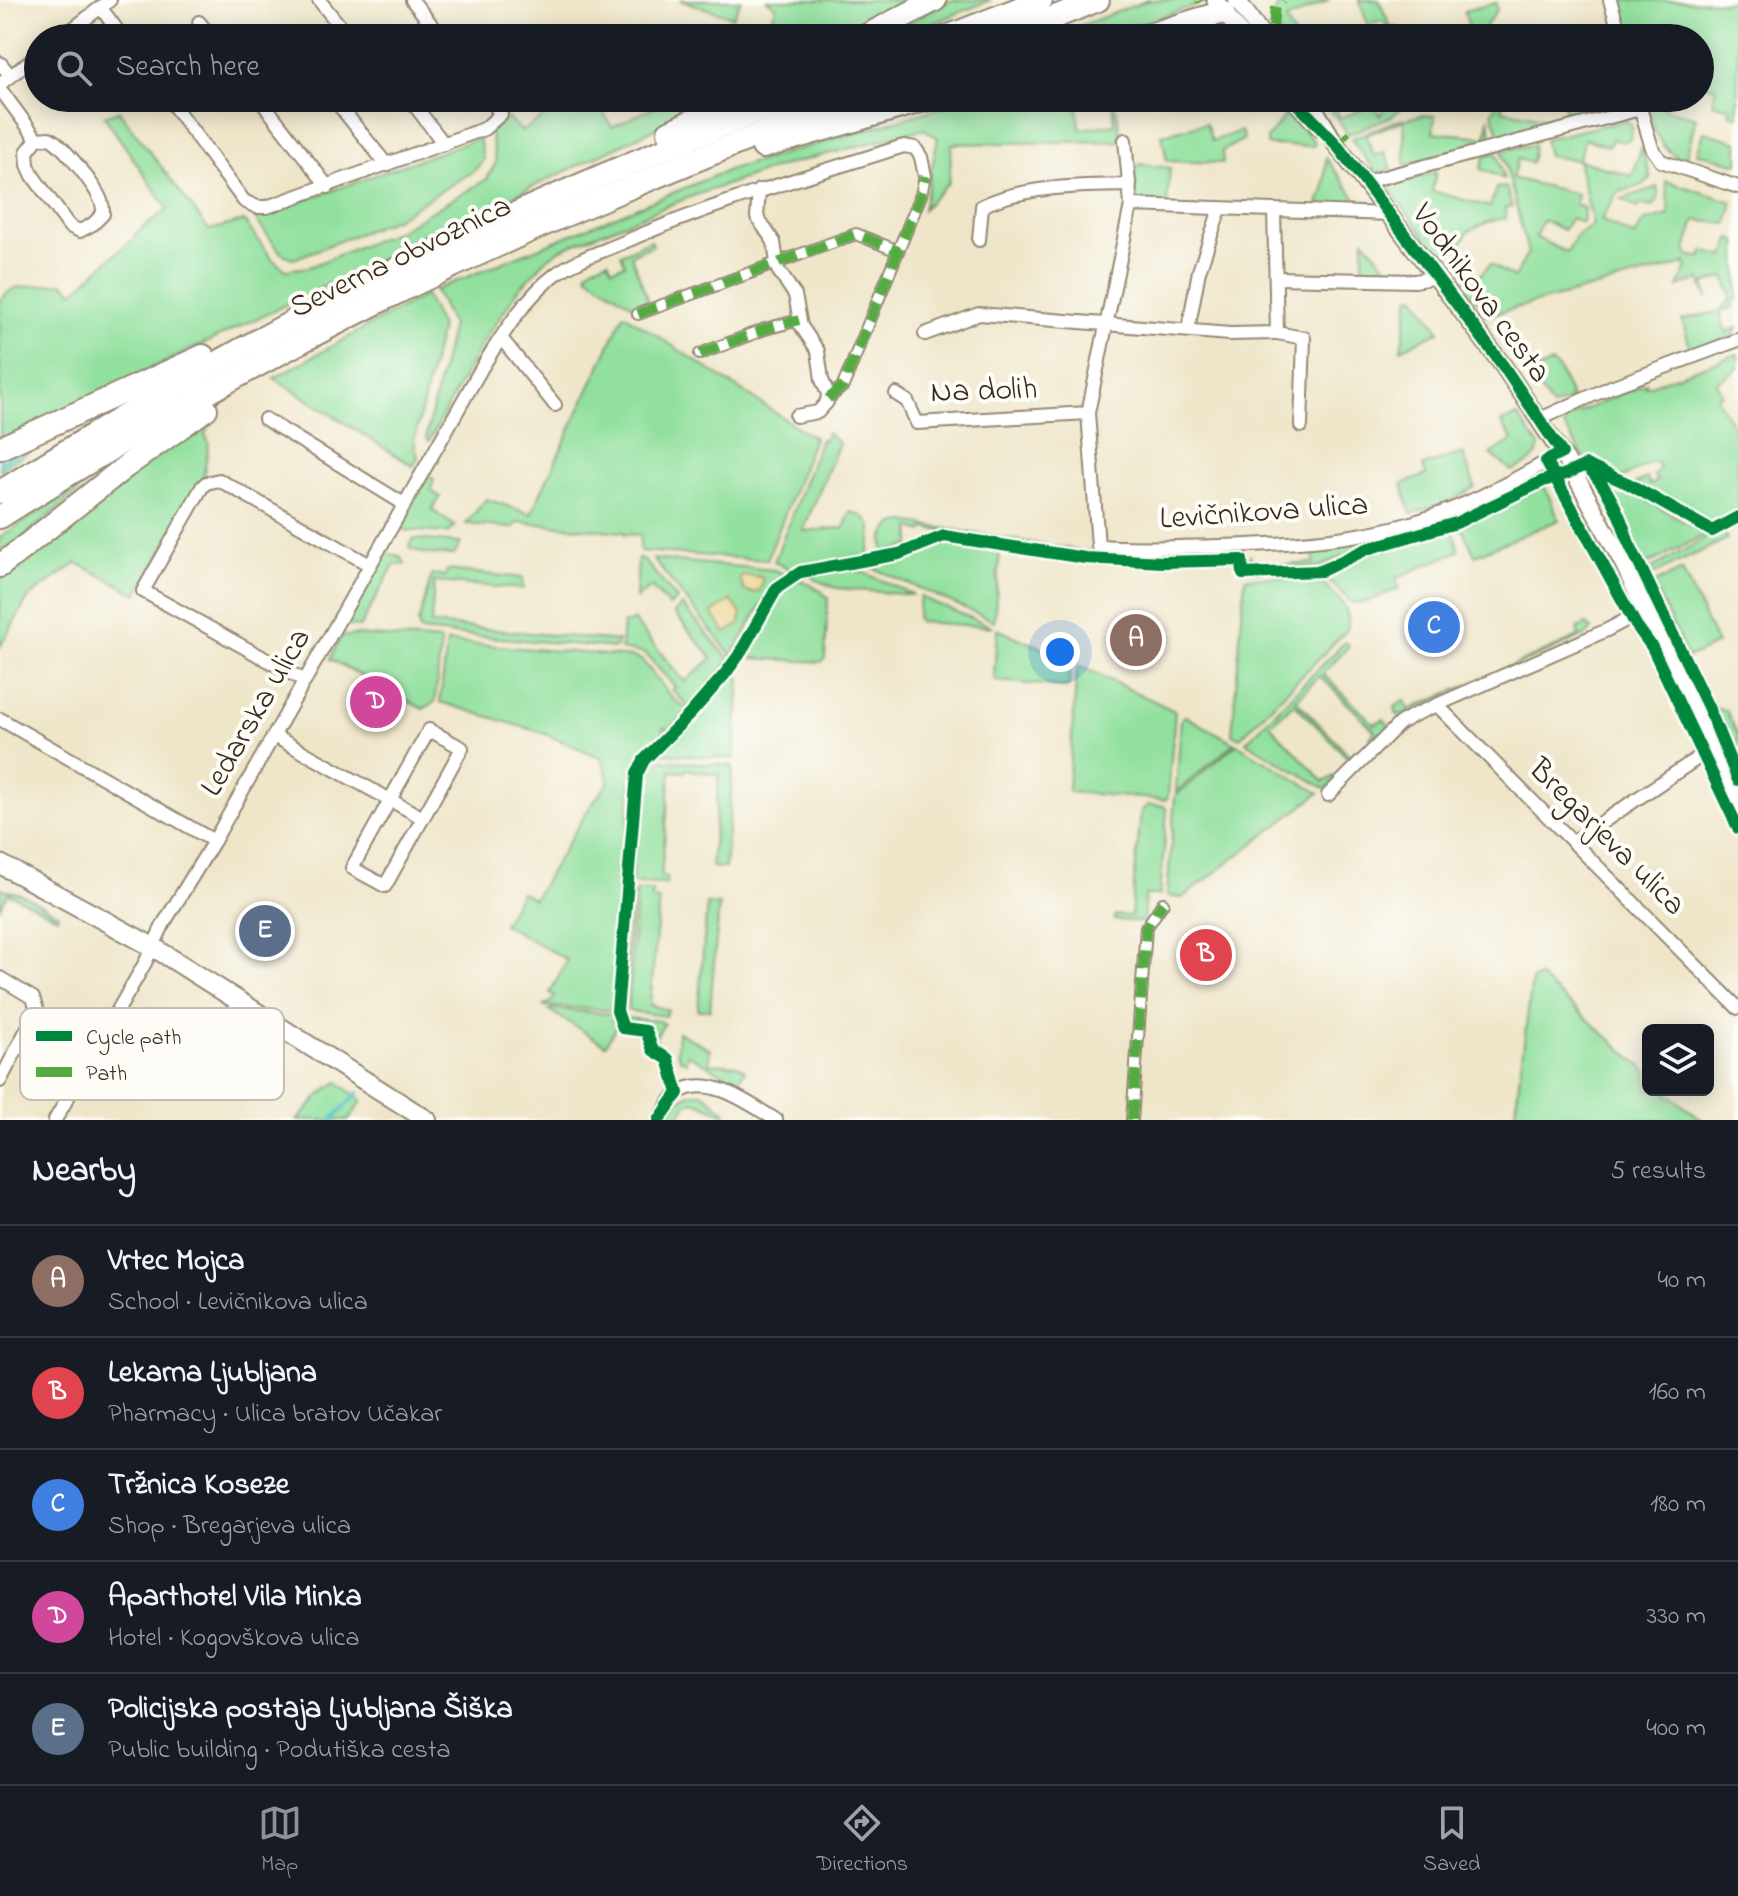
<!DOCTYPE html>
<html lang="en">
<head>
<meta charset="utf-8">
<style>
  :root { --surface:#171b24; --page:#20242c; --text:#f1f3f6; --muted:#9ea1a6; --line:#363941; --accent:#8c9099 }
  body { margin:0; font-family:"Indie Flower",sans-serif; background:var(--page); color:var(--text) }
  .controls { position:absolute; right:24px; bottom:24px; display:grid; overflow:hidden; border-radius:12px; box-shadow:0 4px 20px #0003 }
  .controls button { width:72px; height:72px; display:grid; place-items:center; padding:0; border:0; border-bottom:2px solid var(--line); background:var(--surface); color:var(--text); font:40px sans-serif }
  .you { position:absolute; left:1060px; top:652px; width:28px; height:28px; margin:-20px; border:6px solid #fff; border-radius:50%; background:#1a73e8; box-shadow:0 0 0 12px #1a73e833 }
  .badge { display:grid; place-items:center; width:52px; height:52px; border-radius:50%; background:var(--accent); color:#fff; font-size:26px; font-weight:700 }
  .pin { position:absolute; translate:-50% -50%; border:4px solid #fff; box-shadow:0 2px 8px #0006 }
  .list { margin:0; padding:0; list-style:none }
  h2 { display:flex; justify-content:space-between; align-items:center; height:104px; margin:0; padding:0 32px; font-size:34px }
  h2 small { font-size:26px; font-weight:400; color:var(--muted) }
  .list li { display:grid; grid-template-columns:52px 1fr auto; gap:24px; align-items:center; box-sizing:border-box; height:112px; padding:0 32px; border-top:2px solid var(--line) }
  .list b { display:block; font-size:30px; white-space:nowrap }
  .list p { margin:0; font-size:26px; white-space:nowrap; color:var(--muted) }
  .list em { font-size:26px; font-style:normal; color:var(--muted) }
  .icon { flex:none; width:44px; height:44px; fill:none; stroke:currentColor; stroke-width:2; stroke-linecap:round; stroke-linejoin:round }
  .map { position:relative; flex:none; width:1738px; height:1120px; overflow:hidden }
  .search { position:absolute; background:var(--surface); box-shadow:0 4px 20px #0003; left:24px; right:24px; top:24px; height:88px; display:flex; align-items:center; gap:20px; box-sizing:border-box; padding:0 28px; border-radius:44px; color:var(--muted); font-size:30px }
  .sheet { height:664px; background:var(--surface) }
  nav { display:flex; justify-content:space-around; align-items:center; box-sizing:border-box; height:112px; border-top:2px solid var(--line); background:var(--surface); font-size:22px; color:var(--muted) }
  nav a { display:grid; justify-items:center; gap:4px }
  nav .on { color:var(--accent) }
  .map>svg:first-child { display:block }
  .green { fill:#91e09e; stroke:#66855e; stroke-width:2 }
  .sand { fill:#eeda9e; stroke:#94825e; stroke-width:2 }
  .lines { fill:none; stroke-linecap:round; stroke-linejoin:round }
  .stream { stroke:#51becb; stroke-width:4 }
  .pedestrian-casing { stroke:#958874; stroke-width:14 }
  .minor-casing { stroke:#958874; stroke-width:16 }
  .tertiary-casing { stroke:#958874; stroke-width:20 }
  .secondary-casing { stroke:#958874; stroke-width:22 }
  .trunk-casing { stroke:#958874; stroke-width:26 }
  .pedestrian { stroke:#fff; stroke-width:10 }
  .minor { stroke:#fff; stroke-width:12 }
  .tertiary { stroke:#fff; stroke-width:16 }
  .secondary { stroke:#fff; stroke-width:18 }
  .trunk { stroke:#fff; stroke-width:22 }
  .quiet { stroke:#55ab43; stroke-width:10; stroke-dasharray:20 10; stroke-linecap:butt }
  .cycleway-casing { stroke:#fdfcf7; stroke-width:17 }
  .cycleway { stroke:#00873e; stroke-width:12 }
  .labels { text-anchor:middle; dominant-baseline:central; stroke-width:8; stroke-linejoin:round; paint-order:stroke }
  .street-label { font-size:32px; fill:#3b2a1e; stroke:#fdfcf7 }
  .key { fill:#fdfcf7; stroke:#c3bdb6; stroke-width:2 }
  .key-label { font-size:22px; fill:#3b2a1e }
</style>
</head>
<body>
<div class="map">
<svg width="1738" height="1120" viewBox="0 0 1738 1120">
  <rect width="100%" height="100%" fill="#fdfcf7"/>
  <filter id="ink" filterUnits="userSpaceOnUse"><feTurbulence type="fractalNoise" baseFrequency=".0125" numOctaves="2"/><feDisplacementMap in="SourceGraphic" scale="16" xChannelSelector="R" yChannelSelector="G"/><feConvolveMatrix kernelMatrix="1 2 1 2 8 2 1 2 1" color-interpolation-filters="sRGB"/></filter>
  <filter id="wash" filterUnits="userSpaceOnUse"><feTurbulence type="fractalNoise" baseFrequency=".006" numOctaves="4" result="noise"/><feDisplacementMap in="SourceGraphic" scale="32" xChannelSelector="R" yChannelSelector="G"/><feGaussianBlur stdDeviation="1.8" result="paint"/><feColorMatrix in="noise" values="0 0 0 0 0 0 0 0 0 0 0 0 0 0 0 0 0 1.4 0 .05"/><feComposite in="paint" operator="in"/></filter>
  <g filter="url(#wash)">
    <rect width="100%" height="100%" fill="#efe6ca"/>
    <g class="green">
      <polygon points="680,0 741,0 733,17"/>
      <polygon points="767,0 910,0 908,7 844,38 737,38 749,19 770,25 776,7"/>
      <polygon points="952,0 991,0 896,38 875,38"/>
      <polygon points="1148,0 1194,0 1197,5 1098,38 1049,38"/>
      <path d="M1287 0H1329L1286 20 1295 38H1282C1273 23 1269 9 1287 0Z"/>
      <polygon points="1359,0 1379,0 1391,28 1397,27 1399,38 1393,38 1391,29 1382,21 1368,25"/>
      <polygon points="1618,0 1738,2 1738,116 1729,114 1731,108 1712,103 1716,88 1700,84 1700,38 1628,38"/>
      <polygon points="1496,3 1497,10 1477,38 1472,38 1464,11"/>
      <path d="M573 98H594L612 127 673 98H719L0 441V299L14 288 64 283 73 292C94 275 112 255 134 239L135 234 168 209 104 116 119 111 209 230 244 221 273 260 286 270 309 267 398 231 487 179 496 162 490 131 507 118 522 131Z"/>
      <polygon points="974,98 1101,98 1097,103 1077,108 1080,129 1115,124 1113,107 1117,110 1121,141 952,144 949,182 923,209 938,138 924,129 781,166 687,198 561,249 547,259 519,289 481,345 429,441 426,437 452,325 435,290 731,169"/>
      <polygon points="1271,98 1278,98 1315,143 1313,146 1267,145 1267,138 1284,117"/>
      <polygon points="1322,98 1333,98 1332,99 1340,118 1374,105 1380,115 1391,100 1401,99 1402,106 1393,116 1348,134"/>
      <polygon points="1501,98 1504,98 1502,110 1558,121 1556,127 1501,139 1492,112"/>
      <polygon points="1562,98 1623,98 1624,107 1567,120"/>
      <path d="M1645 98H1666L1664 108 1696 118 1685 161C1657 150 1652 125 1645 98Z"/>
      <polygon points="1423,115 1435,116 1433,132 1486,137 1489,117 1492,143 1405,165 1404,120 1366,135 1374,156 1385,152 1392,169 1377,173 1351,139 1392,122"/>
      <polygon points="1626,120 1632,127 1630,139 1623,142 1612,139 1609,146 1585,139 1578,160 1632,176 1641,148 1651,178 1645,184 1617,193 1601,220 1635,237 1643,222 1669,215 1666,181 1733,202 1727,224 1695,220 1686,250 1689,256 1702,257 1703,251 1725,257 1730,239 1737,241 1738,299 1732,302 1733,307 1720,312 1726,332 1737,328 1733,337 1691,350 1682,320 1720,311 1732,298 1725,277 1704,284 1707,298 1700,279 1678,287 1687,268 1685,261 1685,264 1485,316 1486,311 1495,305 1493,301 1481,304 1460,284 1467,278 1472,284 1490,264 1514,278 1528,253 1502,150 1534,145 1531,163 1518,159 1512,178 1577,194 1575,205 1584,208 1582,223 1571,218 1563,230 1543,220 1535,237 1567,253 1576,236 1593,225 1578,160 1548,156 1544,139"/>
      <polygon points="1206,123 1212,141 1241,131 1244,139 1222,151 1223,163 1167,161 1162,135"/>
      <polygon points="1704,132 1738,142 1738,164 1697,153"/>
      <polygon points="479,138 483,160 475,170 395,219 294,259 281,253 256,220 258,217"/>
      <polygon points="1497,153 1504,179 1481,169 1485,155"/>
      <polygon points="1326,158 1360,204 1359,207 1318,210 1319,200 1324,191"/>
      <polygon points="1141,164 1170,168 1167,204 1143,203 1135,198 1134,169"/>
      <polygon points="1436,172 1432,191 1490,207 1496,188 1506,187 1512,207 1505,209 1506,218 1488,222 1468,232 1459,247 1443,261 1386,185"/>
      <polygon points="1657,187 1659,197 1653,207 1640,204 1638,208 1622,199"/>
      <polygon points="1364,239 1393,275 1362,275"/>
      <polygon points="651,240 653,245 631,255 650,306 640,310 588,276 587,272 592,267 608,260 612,269 625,264 621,254"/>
      <polygon points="425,295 441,327 414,441 418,458 413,466 274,378"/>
      <polygon points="1415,296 1440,331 1401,349 1410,297"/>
      <polygon points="624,314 814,438 767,560 640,551 640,535 624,534 624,532 518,522 513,528 466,524 486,499 531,514"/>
      <polygon points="1738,354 1738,369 1716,383 1722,394 1717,398 1738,436 1738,512 1716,524 1708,524 1635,484 1647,478 1650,485 1657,481 1654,475 1660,468 1657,463 1650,463 1623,478 1591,464 1581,453 1564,426 1568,417 1646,383 1645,387"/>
      <polygon points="1551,363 1558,368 1572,399 1552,407 1529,374"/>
      <polygon points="221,406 205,434 209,443 203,479 137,594 77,563 28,598 0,647 0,580 143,462"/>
      <path d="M1518 416 1539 446C1538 460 1525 465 1512 471L1491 454 1513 440 1501 422Z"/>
      <polygon points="75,422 0,470 0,457"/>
      <path d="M827 433 839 443 803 531 844 528 850 512C878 518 872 534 868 556L842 559 793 571 774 562 821 439 823 440Z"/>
      <polygon points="1463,453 1475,487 1450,501 1411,514 1402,484 1426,475 1423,466"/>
      <path d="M1539 474 1541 477 1458 518 1365 545 1319 567 1252 571 1246 567 1245 560 1251 555 1252 567 1314 563 1313 552 1317 547C1402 535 1463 515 1539 474Z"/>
      <polygon points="1600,475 1624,484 1623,487 1707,534 1644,566 1633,546 1627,522 1612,494 1617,491 1611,482 1606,485"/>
      <polygon points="428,476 434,479 431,490 440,497 432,510 455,526 448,533 403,530 401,527 409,517 406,515"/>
      <polygon points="84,484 85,486 0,556 0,537"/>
      <polygon points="1544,485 1559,520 1475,555 1461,526"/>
      <path d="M905 522 1077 550V553L924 528 923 532 911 528V545L885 554C880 536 887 523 905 522Z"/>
      <polygon points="1729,525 1731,528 1724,532 1727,539 1650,576 1647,571"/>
      <polygon points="1453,529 1459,551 1396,578 1400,588 1364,603 1352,603 1323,575 1369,553"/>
      <polygon points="413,539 461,543 454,555 426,554 409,548"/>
      <polygon points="943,540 1000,550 994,621 871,567 873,564 900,558"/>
      <polygon points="1085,551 1147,554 1215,552 1217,555 1163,558 1085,554"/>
      <polygon points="389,554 400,556 405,564 394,565 360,627 344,625 382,560"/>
      <polygon points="638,558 643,559 677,599 669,606 651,587 636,599"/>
      <polygon points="653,559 775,570 786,575 770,590 732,656"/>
      <polygon points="851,567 912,594 912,595 836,588 814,579 812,573"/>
      <polygon points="447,570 523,578 523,589 434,582 431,624 618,641 616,648 420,631 418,624 432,574 445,576"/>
      <polygon points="1682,570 1717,644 1688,658 1653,584"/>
      <path d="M1315 576C1330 591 1354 606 1347 630L1240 738 1232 734 1245 578Z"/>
      <polygon points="797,578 820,590 828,598 825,659 821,662 751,658 745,652 778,594"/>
      <polygon points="920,597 993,627 920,622 917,618"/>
      <polygon points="682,605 730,660 690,708 672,690 675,687 646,654 621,649 623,623 630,623 633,620 685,682 712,658 674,613"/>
      <polygon points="1587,624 1592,629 1587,635 1401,715 1397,715 1395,707 1405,700 1409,710 1579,637 1577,628"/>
      <polygon points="997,629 1071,660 1069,685 1067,687 997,681 994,677"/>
      <polygon points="356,635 441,641 435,702 423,709 330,659 341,637"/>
      <polygon points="447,642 633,657 642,660 673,699 688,710 668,730 665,727 662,729 665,733 641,757 632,773 613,1010 542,1006 551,1002 555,996 550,993 567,960 503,924 521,892 534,899 589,808 609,782 602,758 543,733 440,702"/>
      <polygon points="1345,642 1349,646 1323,674 1374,724 1384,719 1389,726 1375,742 1371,742 1370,737 1375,731 1320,676 1296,700 1350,756 1357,750 1362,751 1348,768 1343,766 1348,758 1294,703 1270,725 1324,782 1334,776 1335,780 1326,789 1246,742"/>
      <polygon points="1080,666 1175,711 1168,797 1165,800 1070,792 1068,789 1077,668"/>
      <polygon points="735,667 740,680 734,759 661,753 659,749 692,718"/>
      <polygon points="1714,709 1726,710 1738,735 1738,750 1735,752"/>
      <polygon points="1185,716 1235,743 1176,792 1181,719"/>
      <polygon points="1237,744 1319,793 1182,898 1167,896 1175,796"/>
      <polygon points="652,759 733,766 725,868 711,867 719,775 686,769 685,772 671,771 661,876 667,877 666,884 631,883 641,775 647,762"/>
      <polygon points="1148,805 1164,806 1167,810 1160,895 1145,895 1143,922 1114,920 1115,915 1131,916 1141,811"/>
      <polygon points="0,888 23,895 58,914 57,917 8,893 0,907"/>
      <polygon points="637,891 652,891 652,899 659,900 650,1005 668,1010 665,1016 628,1011"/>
      <polygon points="630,893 634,893 624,1012 621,1012"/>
      <polygon points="707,904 719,905 710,1010 698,1010"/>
      <polygon points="1539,977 1648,1072 1648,1090 1663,1090 1702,1120 1514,1120 1532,980"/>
      <polygon points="551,1009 612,1014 612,1021 619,1024 605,1045 549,1010"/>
      <polygon points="627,1018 659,1021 664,1024 656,1036 657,1050 647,1027 625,1024 623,1019"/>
      <polygon points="678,1032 710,1049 709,1063 737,1065 745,1070 738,1082 687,1054 686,1062 680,1059 677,1051"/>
      <path d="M338 1082 362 1101 349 1120H297C313 1106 318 1092 338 1082Z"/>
      <polygon points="693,1093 703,1093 726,1112 725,1114 695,1101 687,1104 676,1120 663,1120 679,1099"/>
    </g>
    <g class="sand">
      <polygon points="743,575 761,577 763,581 760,590 753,593 744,590 740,579"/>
      <polygon points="731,600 741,614 740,624 726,633 712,613"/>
    </g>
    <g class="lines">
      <g class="stream">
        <polyline points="0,464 17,453"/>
        <polyline points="332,1120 358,1093"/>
      </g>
    </g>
  </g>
  <g filter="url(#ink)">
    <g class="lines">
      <g class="pedestrian-casing">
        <g id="pedestrian">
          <polyline points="638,314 856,234 898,251"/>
          <polyline points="700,354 765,329 799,320"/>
          <polyline points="828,399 843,386 921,195 925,176"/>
          <polyline points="1132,1120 1146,928 1163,903"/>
        </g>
      </g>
      <g class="minor-casing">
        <g id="minor">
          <polyline points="319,0 347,35 364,38"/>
          <polyline points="412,0 442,38"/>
          <polyline points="1610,0 1621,38"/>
          <polyline points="101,8 123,38"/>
          <polyline points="199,22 212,38"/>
          <polyline points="61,38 110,0"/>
          <polyline points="0,63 11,76"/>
          <polyline points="0,84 38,55"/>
          <polyline points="0,89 37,139"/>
          <polyline points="168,98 244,201 257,207 267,207 484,129 501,114 489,98"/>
          <polyline points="259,98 328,187"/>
          <polyline points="333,98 387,165"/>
          <polyline points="409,98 444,144"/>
          <polyline points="1637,98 1652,148 1661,161 1738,187"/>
          <path d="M49 138C62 143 96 187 101 201 103 205 103 210 103 214L93 224 80 231 69 226 33 176 28 165 27 152 37 139Z"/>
          <path d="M1125 140 1131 205 1088 413 1098 546C1139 549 1179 547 1220 546 1293 544 1367 540 1436 515 1481 499 1521 476 1562 453"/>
          <polyline points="1365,182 1640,109"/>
          <polyline points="759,190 757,217 774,242 778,270 795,295 801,326 818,351 822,380 828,394 827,402 818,412 796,416"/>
          <polyline points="1131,205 1389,214"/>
          <path d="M979 240 982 206C1027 185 1082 186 1130 185"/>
          <polyline points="1276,278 1415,281 1436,277"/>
          <polyline points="1188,330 1199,271 1220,209"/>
          <polyline points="1277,333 1304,338 1301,426"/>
          <polyline points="925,334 979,314 1230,334 1277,333 1274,211"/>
          <polyline points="501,338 555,405"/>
          <polyline points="896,394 907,401 917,423 1088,413"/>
          <polyline points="265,419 404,504"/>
          <polyline points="1540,419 1611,387 1738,340"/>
          <polyline points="305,681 143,591 202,487 206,483 219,480 370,565"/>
          <polyline points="1437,705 1738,1008"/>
          <polyline points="0,719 214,841"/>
          <polygon points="429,730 462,748 385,886 352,868"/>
          <polyline points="274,736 423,818"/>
          <polyline points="1328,795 1400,723 1414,715 1607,630 1645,610"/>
          <polyline points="1573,842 1711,749"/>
          <polyline points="0,978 33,998 37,1010 0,1081"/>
          <path d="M55 1120 145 963 164 923 214 841 481 369C501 337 525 297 556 274 575 260 601 252 622 243 714 202 809 176 904 146L915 148 921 157 925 176"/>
          <path d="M659 1120C664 1112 669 1100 677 1094 707 1071 751 1105 776 1120"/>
        </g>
      </g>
      <g class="tertiary-casing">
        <g id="tertiary">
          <polyline points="1215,0 1244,38"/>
          <polyline points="1237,0 1264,38"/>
          <polyline points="1292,98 1320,128"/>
          <polyline points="1308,98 1335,143 1504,367 1573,471 1624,565 1738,804"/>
        </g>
      </g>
      <g class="secondary-casing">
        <polyline id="secondary" points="0,864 153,947 427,1120"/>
      </g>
      <g class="trunk-casing">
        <g id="trunk">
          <polyline points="862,38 935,0"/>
          <polyline points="944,38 1041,0"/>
          <polyline points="1002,38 1098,0"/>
          <polyline points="1139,38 1223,12"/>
          <polyline points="669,132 740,98"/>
          <polyline points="763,147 931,98"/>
          <polyline points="0,448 203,356"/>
          <path d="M0 492C99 430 200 370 304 316 462 233 626 163 792 98"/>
          <path d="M0 517C124 438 252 365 384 299 536 224 693 160 851 98"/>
          <polyline points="0,566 125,467 206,409"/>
        </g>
      </g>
      <use href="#pedestrian" class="pedestrian"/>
      <use href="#minor" class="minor"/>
      <use href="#tertiary" class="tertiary"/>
      <use href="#secondary" class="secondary"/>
      <use href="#trunk" class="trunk"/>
      <g class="quiet">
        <polyline points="1200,0 1201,2"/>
        <polyline points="1273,27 1275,7 1283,0"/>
        <polyline points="1344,134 1348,138"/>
        <polyline points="638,314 856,234 898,251"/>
        <polyline points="700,354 765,329 799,320"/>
        <polyline points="828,399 843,386 921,195 925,176"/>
        <polyline points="1132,1120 1146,928 1163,903"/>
      </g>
      <g class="cycleway-casing">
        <g id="cycleway">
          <polyline points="1292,98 1335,143 1365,182 1504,367 1562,453 1546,461 1636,625 1652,647 1738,828"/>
          <path d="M1588 467C1607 487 1621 515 1628 541L1709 709 1738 780"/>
          <polyline points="659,1120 678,1093 668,1059 653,1050 646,1031 623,1028 617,1011 637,774 644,760 690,714 725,674 739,655 777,588 801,572 899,554 944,536 1085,558 1163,562 1242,560 1243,574 1321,571 1367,549 1456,523 1543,481 1566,474 1586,465 1629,484 1712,531 1738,517"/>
        </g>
      </g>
      <use href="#cycleway" class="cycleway"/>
    </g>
  </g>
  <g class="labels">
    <g class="street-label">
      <text transform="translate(401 258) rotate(-26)">Severna obvoznica</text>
      <text transform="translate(1480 294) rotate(54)">Vodnikova cesta</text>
      <text transform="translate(984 392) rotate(-2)">Na dolih</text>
      <text transform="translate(1264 513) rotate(-4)">Levičnikova ulica</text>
      <text transform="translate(257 713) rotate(-60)">Ledarska ulica</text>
      <text transform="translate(1606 838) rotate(45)">Bregarjeva ulica</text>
    </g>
  </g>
  <rect x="20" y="1008" width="264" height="92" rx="12" class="key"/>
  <rect x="36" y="1031" width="36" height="10" fill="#00873e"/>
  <rect x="36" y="1067" width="36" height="10" fill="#55ab43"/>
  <g class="key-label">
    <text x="86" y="1044">Cycle path</text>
    <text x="86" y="1080">Path</text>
  </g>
</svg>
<div class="controls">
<button><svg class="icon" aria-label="layers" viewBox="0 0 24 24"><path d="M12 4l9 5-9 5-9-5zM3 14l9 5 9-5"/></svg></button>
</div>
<div class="you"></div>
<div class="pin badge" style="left:1136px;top:640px;background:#8d6e63">A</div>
<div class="pin badge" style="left:1206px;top:955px;background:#e0444e">B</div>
<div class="pin badge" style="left:1434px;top:627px;background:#3f7fe0">C</div>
<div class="pin badge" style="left:376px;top:702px;background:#d1479c">D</div>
<div class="pin badge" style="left:265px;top:931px;background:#5c6f8a">E</div>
<div class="search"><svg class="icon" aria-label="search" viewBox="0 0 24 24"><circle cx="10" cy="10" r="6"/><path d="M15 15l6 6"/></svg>Search here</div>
</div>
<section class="sheet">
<h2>Nearby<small>5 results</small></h2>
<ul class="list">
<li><span class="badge" style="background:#8d6e63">A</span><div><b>Vrtec Mojca</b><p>School · Levičnikova ulica</p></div><em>40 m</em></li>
<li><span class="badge" style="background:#e0444e">B</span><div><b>Lekarna Ljubljana</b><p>Pharmacy · Ulica bratov Učakar</p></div><em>160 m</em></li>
<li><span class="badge" style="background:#3f7fe0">C</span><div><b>Tržnica Koseze</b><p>Shop · Bregarjeva ulica</p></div><em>180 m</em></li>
<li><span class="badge" style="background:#d1479c">D</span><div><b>Aparthotel Vila Minka</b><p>Hotel · Kogovškova ulica</p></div><em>330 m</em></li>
<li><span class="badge" style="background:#5c6f8a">E</span><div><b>Policijska postaja Ljubljana Šiška</b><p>Public building · Podutiška cesta</p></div><em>400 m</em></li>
</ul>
</section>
<nav>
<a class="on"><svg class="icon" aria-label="map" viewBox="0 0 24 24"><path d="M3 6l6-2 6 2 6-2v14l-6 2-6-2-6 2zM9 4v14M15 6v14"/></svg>Map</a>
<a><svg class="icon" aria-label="directions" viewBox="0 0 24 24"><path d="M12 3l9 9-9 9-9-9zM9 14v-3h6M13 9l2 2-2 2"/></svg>Directions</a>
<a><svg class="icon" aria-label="saved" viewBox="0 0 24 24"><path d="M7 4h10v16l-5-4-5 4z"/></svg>Saved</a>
</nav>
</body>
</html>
